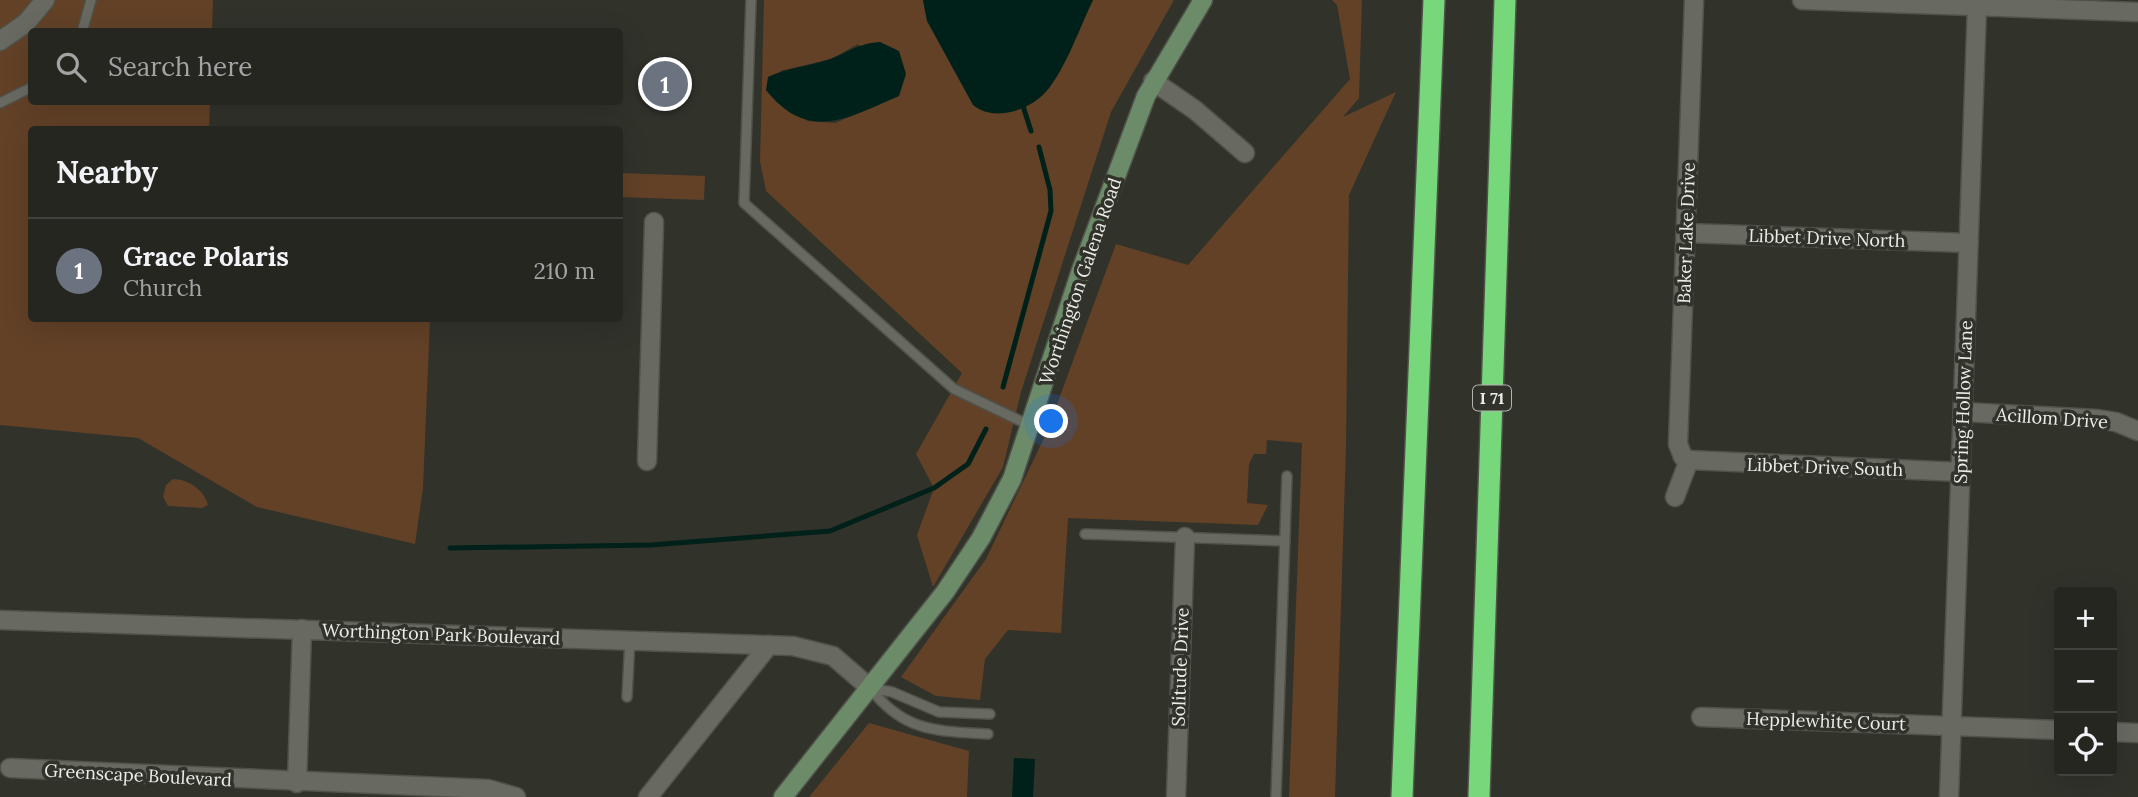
<!DOCTYPE html>
<html lang="en">
<head>
<meta charset="utf-8">
<style>
  :root { --surface:#252620; --page:#31322d; --text:#f1f3f6; --muted:#a3a5a5; --line:#42433e; --accent:#fb87e6 }
  body { margin:0; font-family:Lora,serif; background:var(--page); color:var(--text) }
  .controls { position:absolute; right:21px; bottom:21px; display:grid; overflow:hidden; border-radius:7px; box-shadow:0 7px 28px #0002 }
  .controls button { width:63px; height:63px; display:grid; place-items:center; padding:0; border:0; border-bottom:2px solid var(--line); background:var(--surface); color:var(--text); font:35px sans-serif }
  .you { position:absolute; left:1052px; top:422px; width:24px; height:24px; margin:-18px; border:5px solid #fff; border-radius:50%; background:#1a73e8; box-shadow:0 0 0 10px #1a73e833 }
  .badge { display:grid; place-items:center; width:46px; height:46px; border-radius:50%; background:var(--accent); color:#fff; font-size:23px; font-weight:700 }
  .pin { position:absolute; translate:-50% -50%; border:4px solid #fff; box-shadow:0 2px 7px #0006 }
  .list { margin:0; padding:0; list-style:none }
  h2 { display:flex; justify-content:space-between; align-items:center; height:91px; margin:0; padding:0 28px; font-size:30px }
  h2 small { font-size:23px; font-weight:400; color:var(--muted) }
  .list li { display:grid; grid-template-columns:46px 1fr auto; gap:21px; align-items:center; box-sizing:border-box; height:105px; padding:0 28px; border-top:2px solid var(--line) }
  .list b { display:block; font-size:26px; white-space:nowrap }
  .list p { margin:0; font-size:23px; white-space:nowrap; color:var(--muted) }
  .list em { font-size:23px; font-style:normal; color:var(--muted) }
  .icon { flex:none; width:38px; height:38px; fill:none; stroke:currentColor; stroke-width:2; stroke-linecap:round; stroke-linejoin:round }
  .map { position:relative; flex:none; width:2138px; height:797px; overflow:hidden }
  .search { position:absolute; background:var(--surface); box-shadow:0 7px 28px #0002; left:28px; top:28px; width:595px; height:77px; display:flex; align-items:center; gap:18px; box-sizing:border-box; padding:0 24px; border-radius:7px; color:var(--muted); font-size:26px }
  .panel { position:absolute; background:var(--surface); box-shadow:0 7px 28px #0002; left:28px; top:126px; width:595px; height:196px; border-radius:7px }
  .map>svg:first-child { display:block }
  .green { fill:#624127; fill-rule:evenodd }
  .water { fill:#002119 }
  .lines { fill:none; stroke-linecap:round; stroke-linejoin:round }
  .stream { stroke:#002119; stroke-width:5 }
  .lane-casing { stroke:#505149; stroke-width:12 }
  .street-casing { stroke:#505149; stroke-width:21 }
  .secondary-casing { stroke:#505149; stroke-width:21 }
  .highway-casing { stroke:#505149; stroke-width:24 }
  .lane { stroke:#686a61; stroke-width:9 }
  .street { stroke:#686a61; stroke-width:18 }
  .secondary { stroke:#6c8b69; stroke-width:18 }
  .highway { stroke:#77d77b; stroke-width:21 }
  .labels { text-anchor:middle; dominant-baseline:central; stroke-width:7; stroke-linejoin:round; paint-order:stroke }
  .shield { fill:#31322a; stroke:#b3b4ae; stroke-width:2 }
  .shield-label { font-size:16px; font-weight:bold; fill:#ebece6 }
  .street-label { font-size:18px; fill:#ebece6; stroke:#31322a }
</style>
</head>
<body>
<div class="map">
<svg width="2138" height="797" viewBox="0 0 2138 797">
  <rect width="100%" height="100%" fill="#31322a"/>
  <g class="green">
    <polygon points="0,0 213,0 212,31 32,32 32,102 210,102 209,129 32,130 32,318 430,319 423,488 415,544 257,507 138,438 0,425"/>
    <path d="M764 0H923L927 21 1049 89 1093 0H1174L1111 112 1021 392 1003 467 933 587 917 535 934 488 916 454 962 373 766 191 760 161ZM858 44 899 96 835 123 807 121 780 71 831 59Z"/>
    <polygon points="1332,0 1362,0 1359,98 1343,117 1396,92 1349,195 1346,446 1335,797 1289,797 1302,443 1267,440 1266,454 1254,454 1249,464 1247,503 1268,505 1258,525 1068,518 1061,633 1008,630 985,659 980,700 936,696 901,677 986,559 1046,434 1116,244 1188,265 1350,79 1337,5"/>
    <polygon points="621,173 705,176 704,200 620,197"/>
    <path d="M173 479C188 479 204 490 208 505L202 508 168 506 163 497 166 485Z"/>
    <polygon points="869,723 969,751 967,797 809,797"/>
  </g>
  <g class="water">
    <path d="M923 0H1093C1080 27 1067 65 1049 88 1033 110 994 123 973 105L927 21Z"/>
    <path d="M880 42 899 51 906 74 899 96C849 117 809 144 766 90L768 77C786 68 807 67 827 60 849 53 854 44 880 42Z"/>
    <polygon points="1014,758 1035,759 1033,797 1012,797"/>
  </g>
  <g class="lines">
    <g class="stream">
      <polyline points="1023,106 1031,131"/>
      <polyline points="1003,387 1051,211 1050,190 1039,147"/>
      <polyline points="450,548 651,545 830,531 934,488 968,464 986,429"/>
    </g>
    <g class="lane-casing">
      <g id="lane">
        <polyline points="751,0 744,203 954,389 1031,426"/>
        <polyline points="82,32 91,0"/>
        <polyline points="0,103 32,87"/>
        <polyline points="1085,534 1285,541"/>
        <path d="M870 688C904 732 936 731 988 734"/>
        <polyline points="870,688 892,692 939,712 990,714"/>
        <polyline points="627,697 630,639"/>
        <polyline points="1276,797 1287,476"/>
      </g>
    </g>
    <g class="street-casing">
      <g id="street">
        <polyline points="1802,0 2138,12"/>
        <polyline points="0,41 26,23 45,0"/>
        <polyline points="1153,81 1195,110 1245,153"/>
        <polyline points="1686,233 1968,243"/>
        <polyline points="1963,412 2097,419 2116,422 2138,431"/>
        <polyline points="1689,460 1683,457 1678,444 1694,0"/>
        <polyline points="1689,460 1961,472"/>
        <polyline points="647,461 654,222"/>
        <polyline points="1675,497 1689,460"/>
        <polyline points="0,620 793,646 833,656 870,688"/>
        <polyline points="1701,717 2059,730"/>
        <polyline points="2112,732 2138,733"/>
        <polyline points="10,768 488,789 516,797"/>
        <polyline points="297,783 302,629"/>
        <polyline points="648,797 769,645"/>
        <polyline points="1176,797 1185,537"/>
        <polyline points="1949,797 1977,6"/>
      </g>
    </g>
    <g class="secondary-casing">
      <polyline id="secondary" points="783,797 945,592 981,538 1012,479 1080,273 1146,96 1203,0"/>
    </g>
    <g class="highway-casing">
      <g id="highway">
        <polyline points="1402,797 1434,0"/>
        <polyline points="1479,797 1505,0"/>
      </g>
    </g>
    <use href="#lane" class="lane"/>
    <use href="#street" class="street"/>
    <use href="#secondary" class="secondary"/>
    <use href="#highway" class="highway"/>
  </g>
  <g class="labels">
    <rect class="shield" x="1473" y="385.5" width="38" height="25" rx="5"/>
    <g class="shield-label">
      <text x="1492" y="398">I 71</text>
    </g>
    <g class="street-label">
      <text transform="translate(1686 233) rotate(-88)">Baker Lake Drive</text>
      <text transform="translate(1827 238) rotate(2)">Libbet Drive North</text>
      <text transform="translate(1080 281) rotate(-71)">Worthington Galena Road</text>
      <text transform="translate(1963 402) rotate(-88)">Spring Hollow Lane</text>
      <text transform="translate(2052 418) rotate(4)">Acillom Drive</text>
      <text transform="translate(1825 467) rotate(2)">Libbet Drive South</text>
      <text transform="translate(441 634) rotate(2)">Worthington Park Boulevard</text>
      <text transform="translate(1180 667) rotate(-88)">Solitude Drive</text>
      <text transform="translate(1826 721) rotate(2)">Hepplewhite Court</text>
      <text transform="translate(138 775) rotate(3)">Greenscape Boulevard</text>
    </g>
  </g>
</svg>
<div class="controls">
<button>+</button>
<button>−</button>
<button><svg class="icon" aria-label="locate" viewBox="0 0 24 24"><circle cx="12" cy="12" r="6"/><path d="M12 2v4M12 18v4M2 12h4M18 12h4"/></svg></button>
</div>
<div class="you"></div>
<div class="pin badge" style="left:665px;top:84px;background:#6b7280">1</div>
<div class="search"><svg class="icon" aria-label="search" viewBox="0 0 24 24"><circle cx="10" cy="10" r="6"/><path d="M15 15l6 6"/></svg>Search here</div>
<section class="panel">
<h2>Nearby<small></small></h2>
<ul class="list">
<li><span class="badge" style="background:#6b7280">1</span><div><b>Grace Polaris</b><p>Church</p></div><em>210 m</em></li>
</ul>
</section>
</div>
</body>
</html>
